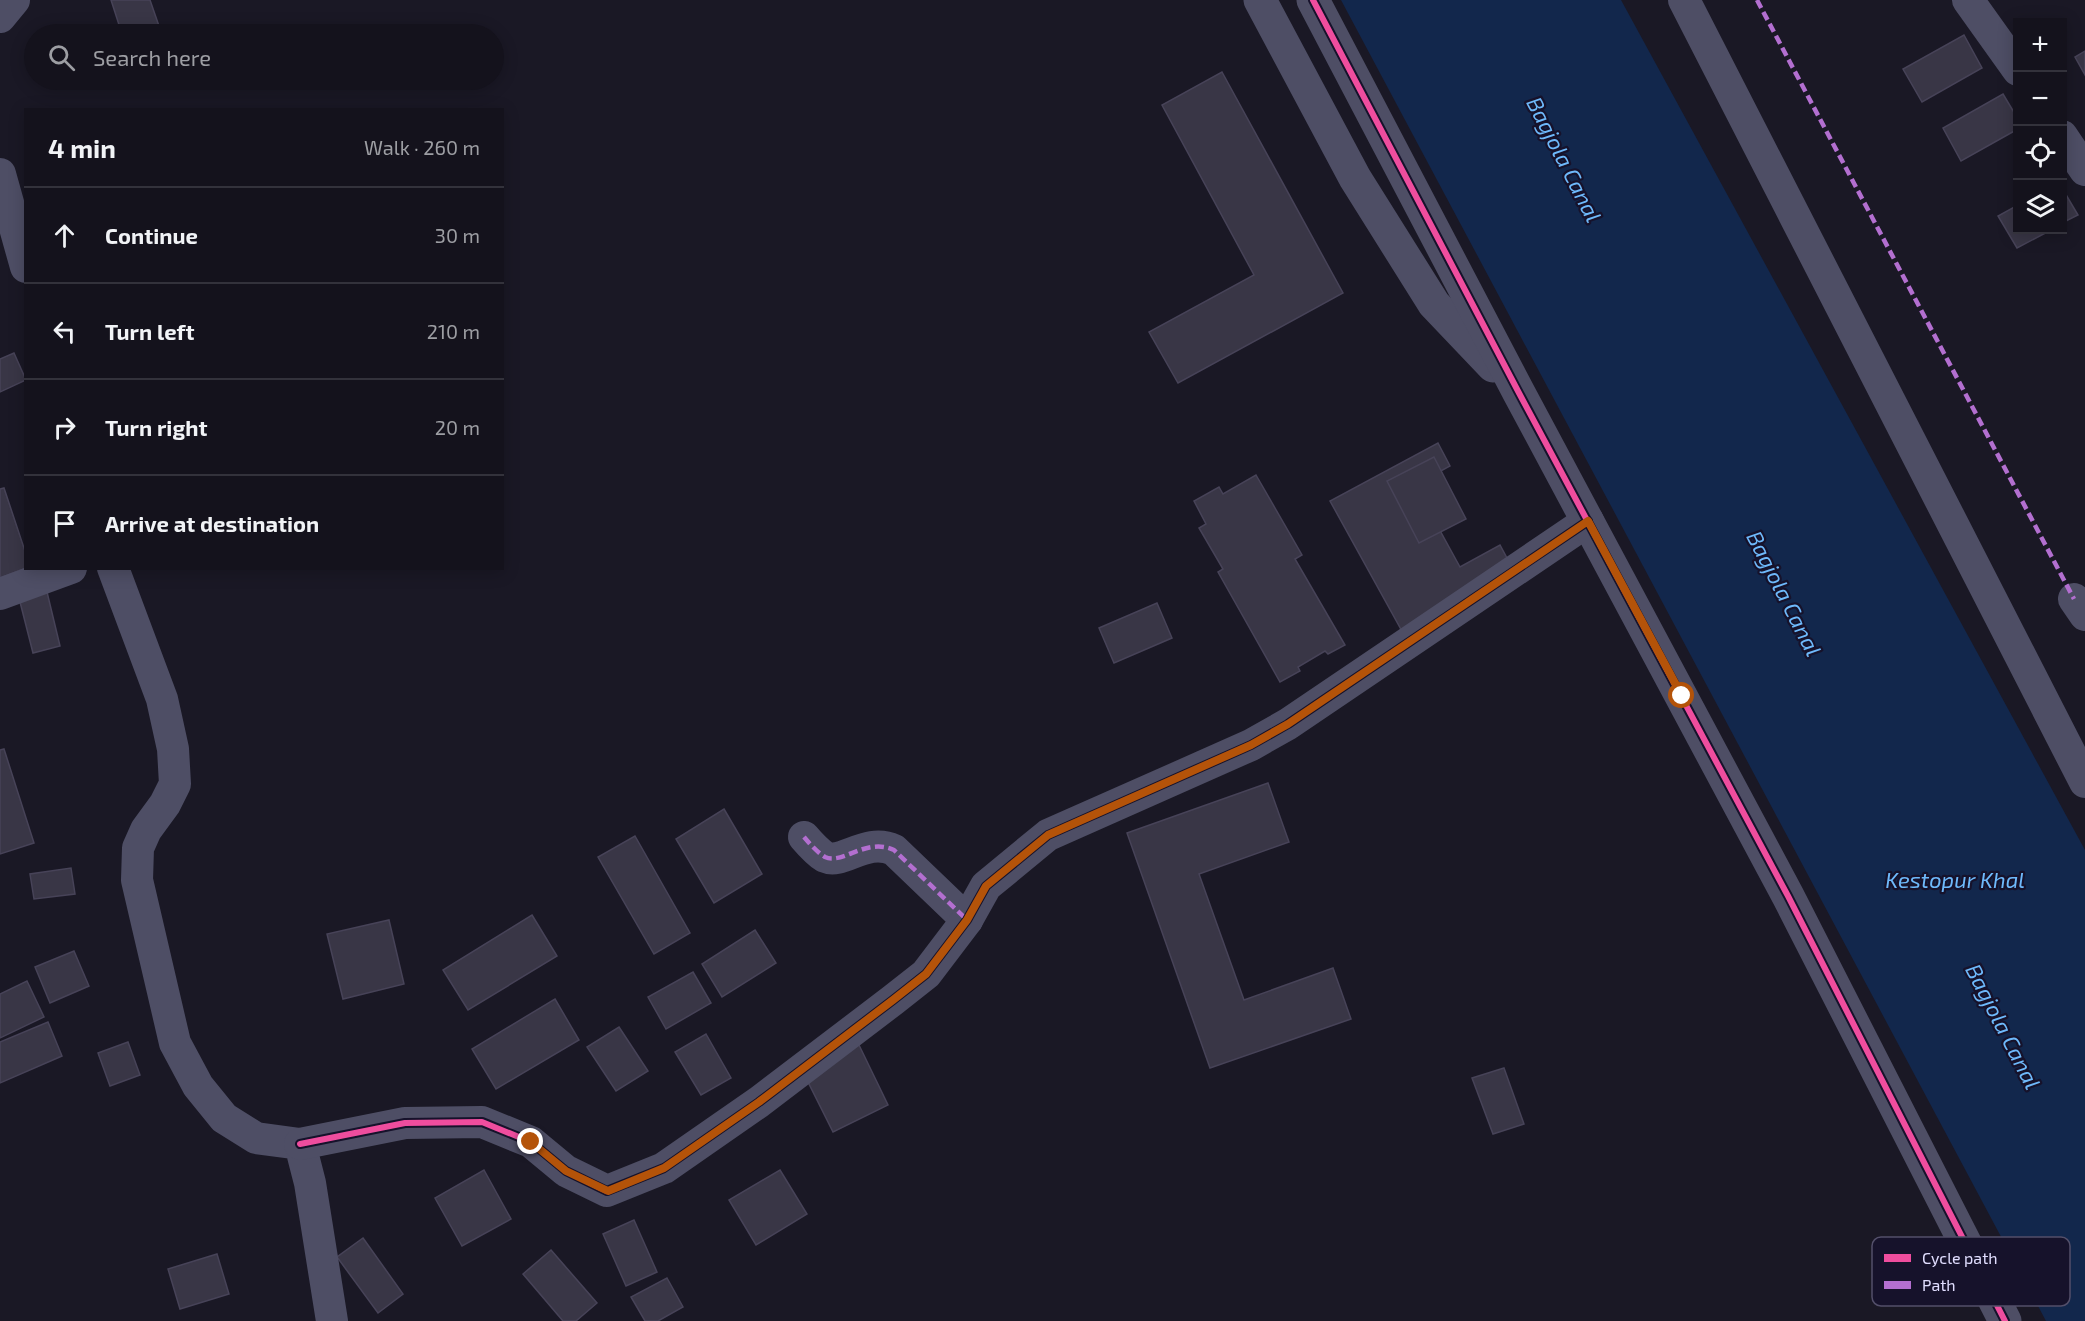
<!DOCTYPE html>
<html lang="en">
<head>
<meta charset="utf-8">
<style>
  :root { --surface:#14121c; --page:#1d1b25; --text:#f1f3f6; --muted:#9d9ea3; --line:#33323b }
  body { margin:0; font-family:"Exo 2",sans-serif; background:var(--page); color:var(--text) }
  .controls { position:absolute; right:18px; top:18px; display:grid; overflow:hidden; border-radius:0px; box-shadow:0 3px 15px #0003 }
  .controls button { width:54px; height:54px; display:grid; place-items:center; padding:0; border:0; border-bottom:2px solid var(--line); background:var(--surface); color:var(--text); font:30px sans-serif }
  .stop { position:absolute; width:18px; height:18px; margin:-14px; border:4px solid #b45309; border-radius:50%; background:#fff }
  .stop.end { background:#b45309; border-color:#fff; box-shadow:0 2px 6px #0008 }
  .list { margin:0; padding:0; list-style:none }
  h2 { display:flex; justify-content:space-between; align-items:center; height:78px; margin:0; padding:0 24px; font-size:26px }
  h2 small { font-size:20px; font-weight:400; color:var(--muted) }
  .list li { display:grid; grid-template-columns:39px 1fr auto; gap:18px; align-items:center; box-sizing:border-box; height:96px; padding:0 24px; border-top:2px solid var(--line) }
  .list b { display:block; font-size:22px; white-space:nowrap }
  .list em { font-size:20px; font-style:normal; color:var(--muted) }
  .icon { flex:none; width:33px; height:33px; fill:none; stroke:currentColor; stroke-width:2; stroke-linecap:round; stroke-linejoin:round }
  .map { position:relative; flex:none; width:2085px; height:1321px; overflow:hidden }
  .search { position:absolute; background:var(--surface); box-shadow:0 3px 15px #0003; left:24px; top:24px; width:480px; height:66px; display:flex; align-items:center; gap:15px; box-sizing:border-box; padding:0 21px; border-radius:33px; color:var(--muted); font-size:22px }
  .panel { position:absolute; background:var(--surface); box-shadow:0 3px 15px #0003; left:24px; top:108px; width:480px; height:462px; border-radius:0px }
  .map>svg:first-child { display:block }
  .water { fill:#12274c }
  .building { fill:#393646; stroke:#474358; stroke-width:1.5 }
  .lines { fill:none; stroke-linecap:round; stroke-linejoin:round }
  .minor { stroke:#4e4e65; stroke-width:32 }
  .tertiary { stroke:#4e4e65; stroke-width:33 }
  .quiet { stroke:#b36fd0; stroke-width:4.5; stroke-dasharray:9 4.5; stroke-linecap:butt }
  .cycleway-casing { stroke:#16122b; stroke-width:10 }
  .cycleway { stroke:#ef4d9e; stroke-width:6 }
  .route { stroke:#b45309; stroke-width:8 }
  .labels { text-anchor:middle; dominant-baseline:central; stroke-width:4.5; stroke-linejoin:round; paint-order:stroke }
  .water-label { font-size:22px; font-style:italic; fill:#6eb9fb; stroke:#16122b }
  .key { fill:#16122b; stroke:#534f6a; stroke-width:1.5 }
  .key-label { font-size:16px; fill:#e0ddfe }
</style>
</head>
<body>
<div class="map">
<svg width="2085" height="1321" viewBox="0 0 2085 1321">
  <rect width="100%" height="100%" fill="#1a1825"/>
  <polygon class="water" points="1341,0 1621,0 2085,850 2085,1321 2046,1321"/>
  <g class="building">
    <polygon points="111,0 150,0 159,26 135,34 122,34"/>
    <polygon points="1964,35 1982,68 1922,102 1903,69"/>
    <polygon points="2085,51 2085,75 2075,57"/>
    <polygon points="1222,72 1343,293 1178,383 1149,332 1254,275 1162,105"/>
    <polygon points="2003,94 2018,119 2018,129 1961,161 1943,128"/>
    <polygon points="2062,188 2078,215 2062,223"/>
    <polygon points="2018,205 2018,230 2051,230 2017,248 1998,216"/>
    <polygon points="14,353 26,380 0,392 0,359"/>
    <polygon points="1438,443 1450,466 1415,485 1460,567 1500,545 1515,573 1403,633 1330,501"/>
    <polygon points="1434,457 1466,519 1419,543 1387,481"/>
    <polygon points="1256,475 1302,555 1295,559 1345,645 1328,654 1325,651 1298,667 1300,671 1280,682 1218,572 1223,569 1199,528 1206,524 1194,501 1219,487 1223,494"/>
    <polygon points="4,488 26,554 26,568 0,578 0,489"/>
    <polygon points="47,592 60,646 33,653 19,598"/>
    <polygon points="1157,603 1172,638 1114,663 1099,628"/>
    <polygon points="4,749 34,843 0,854 0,750"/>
    <polygon points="1268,783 1289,842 1199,874 1244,1000 1333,968 1351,1019 1210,1068 1127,833"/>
    <polygon points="724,809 762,874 714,903 676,839"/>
    <polygon points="635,836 690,933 654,954 598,857"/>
    <polygon points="71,868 75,894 34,899 30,874"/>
    <polygon points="532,915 557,956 468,1010 443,970"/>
    <polygon points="389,920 404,984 343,999 327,934"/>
    <polygon points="755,930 776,963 722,997 702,964"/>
    <polygon points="74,951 89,986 50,1003 35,967"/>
    <polygon points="693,972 711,1003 666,1029 648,997"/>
    <polygon points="27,981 44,1017 0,1038 0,994"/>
    <polygon points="555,999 579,1040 496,1089 472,1049"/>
    <polygon points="48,1022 62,1056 0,1083 0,1042"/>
    <polygon points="619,1027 648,1071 616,1091 587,1047"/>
    <polygon points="706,1034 731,1078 701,1095 675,1052"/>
    <polygon points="128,1042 140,1075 110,1086 98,1053"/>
    <polygon points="859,1045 888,1105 833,1132 803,1072"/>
    <polygon points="1504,1068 1524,1124 1493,1134 1472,1078"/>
    <polygon points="484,1170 511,1219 462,1246 435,1198"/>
    <polygon points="780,1170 807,1214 756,1245 729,1200"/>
    <polygon points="634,1220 657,1272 626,1286 603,1234"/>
    <polygon points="363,1238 403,1294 378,1313 337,1257"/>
    <polygon points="551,1250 597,1303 576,1321 563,1321 523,1274"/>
    <polygon points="217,1254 229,1294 180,1309 168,1269"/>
    <polygon points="667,1278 683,1307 658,1321 645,1321 631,1297"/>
  </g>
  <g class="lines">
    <g class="minor">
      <polyline points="1684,0 2085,782"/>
      <polyline points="1968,0 2018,70"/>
      <polyline points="0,17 14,0"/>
      <polyline points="2062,136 2085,170"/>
      <polyline points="0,174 26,267"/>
      <polyline points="113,568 162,699 173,749 175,784 165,804 146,830 138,848 137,880 175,1043 198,1086 224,1118 256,1138 300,1144 310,1183 332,1321"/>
      <polyline points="0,594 71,568"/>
      <polyline points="2074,599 2085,615"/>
      <path d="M804 837C810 844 817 852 825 857 843 865 866 837 894 850L967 920"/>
      <polyline points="300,1144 405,1123 482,1122 531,1142 566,1171 607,1191 664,1168 759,1102 893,1000 926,974 967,920 986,886 1048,835 1251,745 1288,724 1588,521"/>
    </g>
    <g class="tertiary">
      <polyline points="1260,0 1355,178 1434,304 1493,366"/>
      <polyline points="1313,0 1519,393 1788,896 2005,1321"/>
    </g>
    <g class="quiet">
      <polyline points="1757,0 2074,599"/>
      <path d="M804 837C810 844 817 852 825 857 843 865 866 837 894 850L967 920"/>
    </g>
    <g class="cycleway-casing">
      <g id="cycleway">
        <polyline points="1313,0 1519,393 1788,896 2005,1321"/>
        <polyline points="300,1144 405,1123 482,1122 531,1142 566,1171 607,1191 664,1168 759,1102 893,1000 926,974 967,920 986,886 1048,835 1251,745 1288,724 1588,521"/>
      </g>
    </g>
    <use href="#cycleway" class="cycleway"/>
  </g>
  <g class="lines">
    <polyline class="route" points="531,1142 566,1171 608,1191 664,1168 759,1102 893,1000 926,974 967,920 986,886 1048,835 1251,745 1288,724 1588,521 1682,696"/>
  </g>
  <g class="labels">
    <g class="water-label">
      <text transform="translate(1565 159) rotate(63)">Bagjola Canal</text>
      <text transform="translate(1785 593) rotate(63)">Bagjola Canal</text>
      <text x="1955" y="879">Kestopur Khal</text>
      <text transform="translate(2004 1026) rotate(63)">Bagjola Canal</text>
    </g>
  </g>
  <rect x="1872" y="1237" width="198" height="69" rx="9" class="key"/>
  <rect x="1884" y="1254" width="27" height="8" fill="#ef4d9e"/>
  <rect x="1884" y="1281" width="27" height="8" fill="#b36fd0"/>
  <g class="key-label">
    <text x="1922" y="1264">Cycle path</text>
    <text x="1922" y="1291">Path</text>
  </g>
</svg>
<div class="controls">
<button>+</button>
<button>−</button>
<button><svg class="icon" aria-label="locate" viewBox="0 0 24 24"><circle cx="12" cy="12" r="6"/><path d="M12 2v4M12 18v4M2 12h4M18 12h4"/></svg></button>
<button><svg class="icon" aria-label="layers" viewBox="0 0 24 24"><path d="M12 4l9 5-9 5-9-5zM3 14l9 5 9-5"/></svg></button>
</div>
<div class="stop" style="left:1682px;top:696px"></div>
<div class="stop end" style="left:531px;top:1142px"></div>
<div class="search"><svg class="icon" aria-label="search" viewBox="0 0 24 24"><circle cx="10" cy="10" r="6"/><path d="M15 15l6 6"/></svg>Search here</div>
<section class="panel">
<h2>4 min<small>Walk · 260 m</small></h2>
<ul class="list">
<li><svg class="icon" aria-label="ahead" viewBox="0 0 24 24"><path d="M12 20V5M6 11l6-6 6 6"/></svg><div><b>Continue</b></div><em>30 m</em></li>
<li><svg class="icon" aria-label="left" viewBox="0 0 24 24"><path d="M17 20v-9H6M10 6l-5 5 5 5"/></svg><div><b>Turn left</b></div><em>210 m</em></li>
<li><svg class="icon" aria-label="right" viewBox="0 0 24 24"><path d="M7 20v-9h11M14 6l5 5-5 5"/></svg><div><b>Turn right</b></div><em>20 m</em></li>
<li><svg class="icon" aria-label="arrive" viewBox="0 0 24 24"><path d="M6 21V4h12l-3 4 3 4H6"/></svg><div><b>Arrive at destination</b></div></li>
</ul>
</section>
</div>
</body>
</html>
